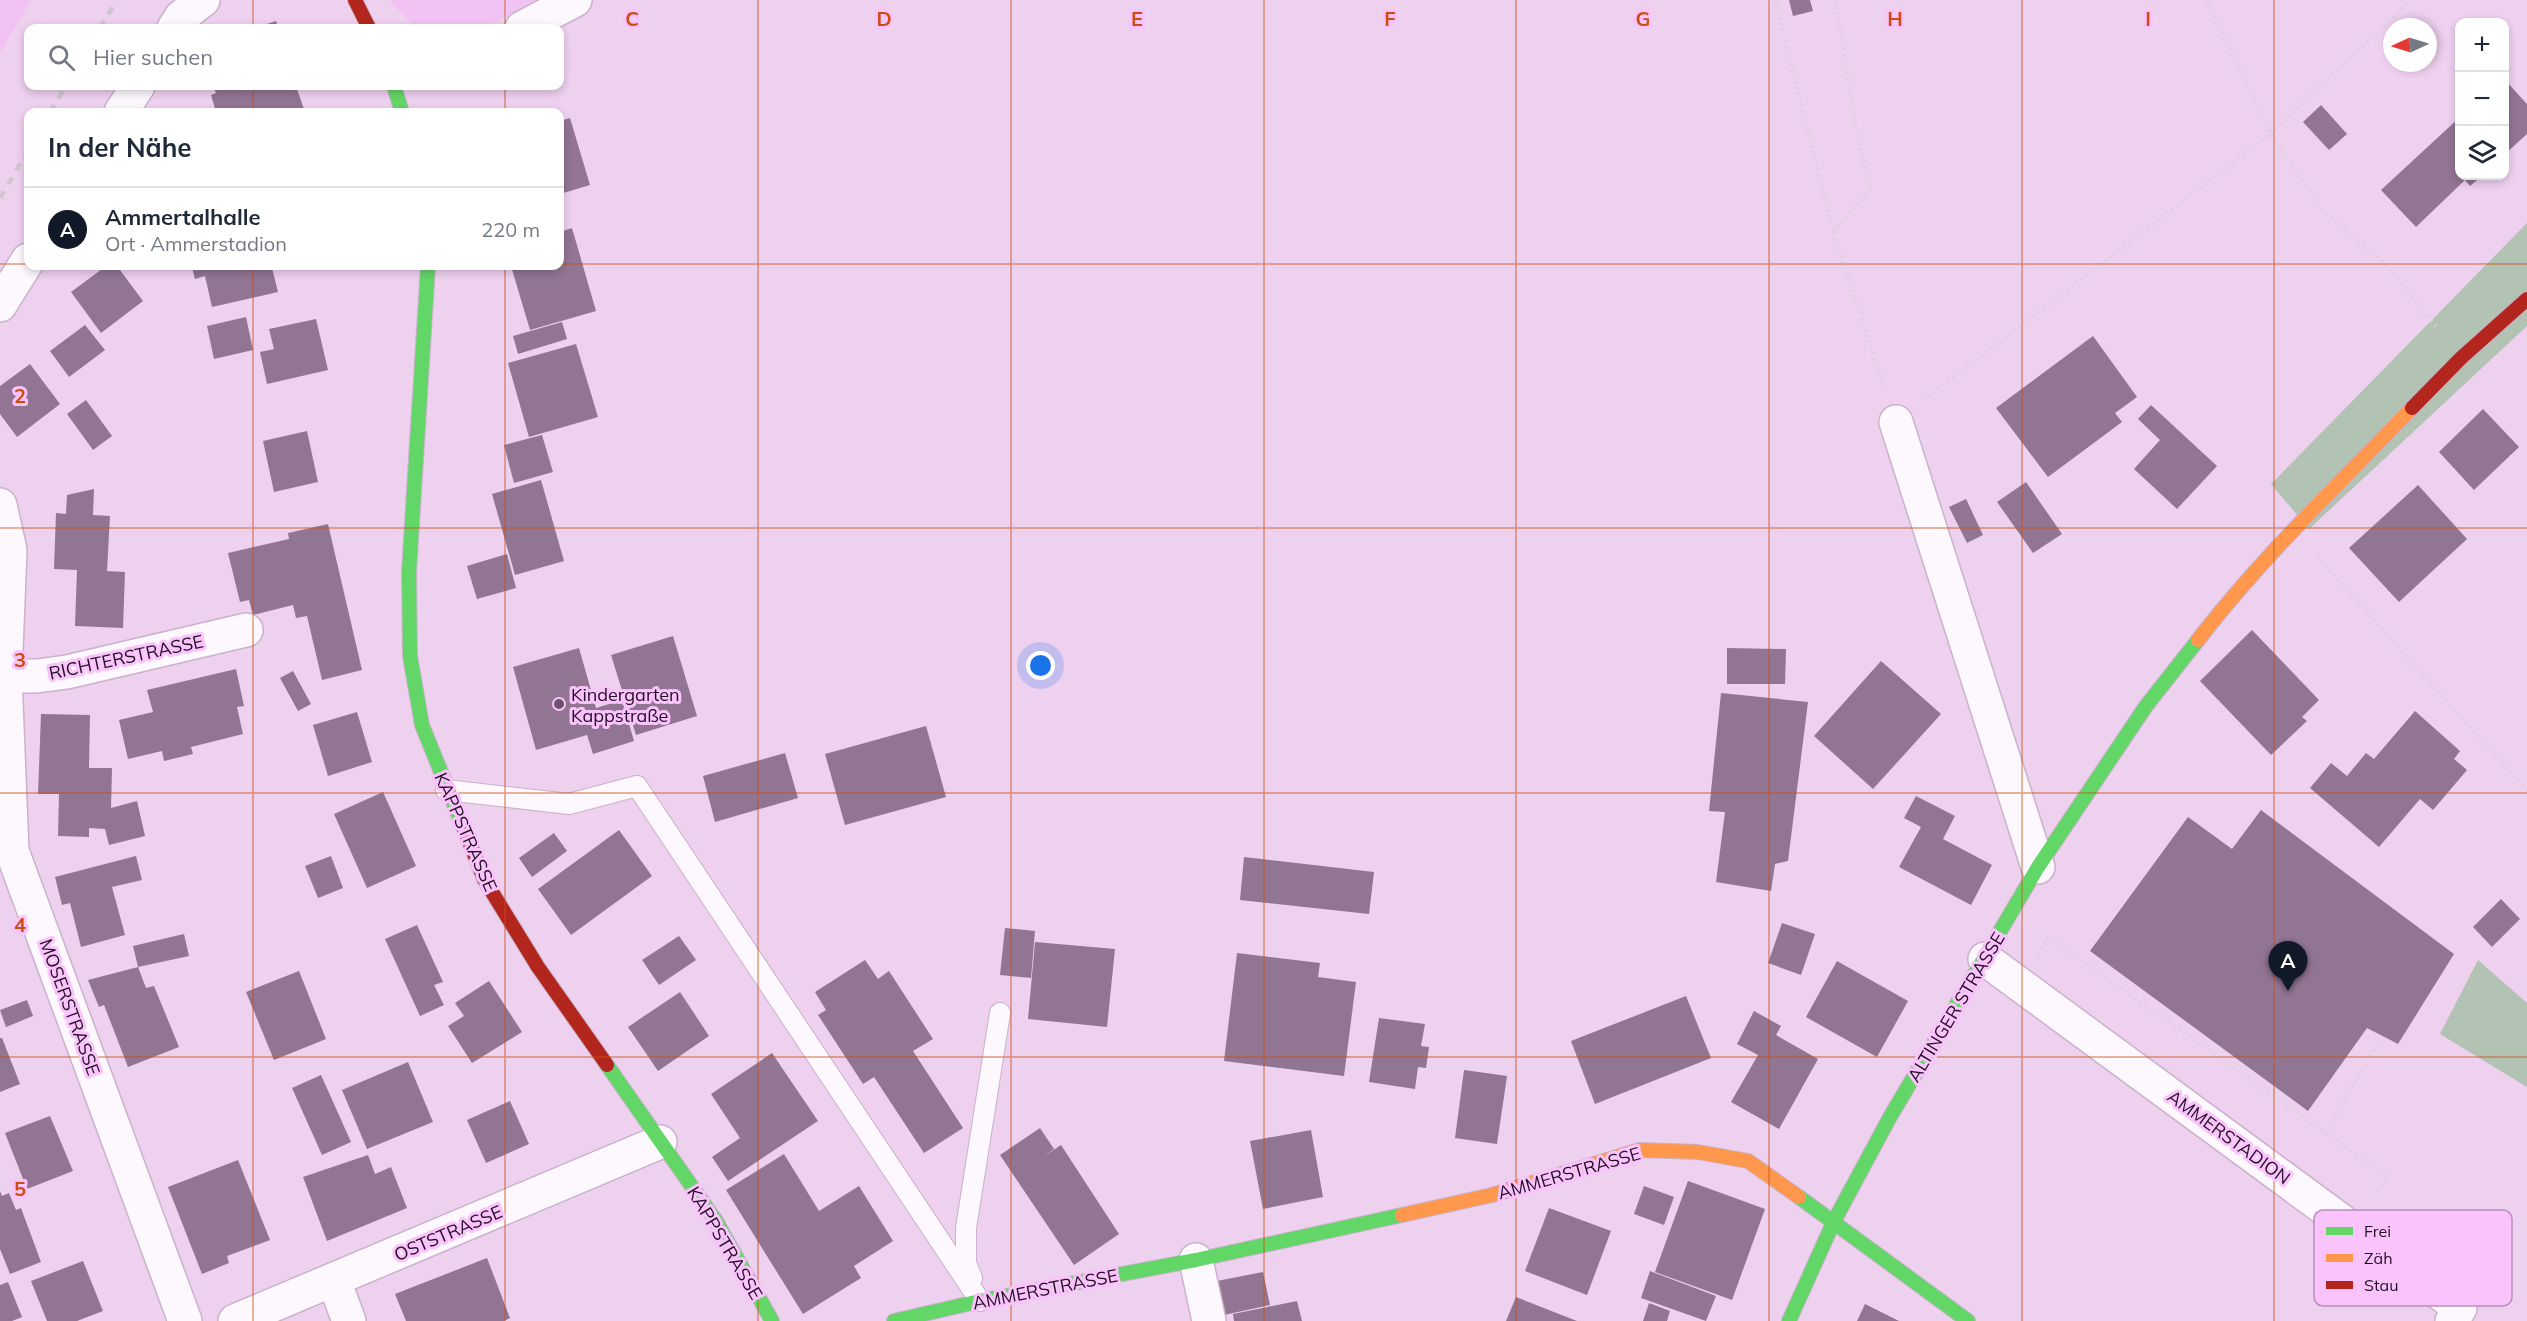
<!DOCTYPE html>
<html lang="de">
<head>
<meta charset="utf-8">
<style>
  :root { --surface:#fff; --page:#f2f2f3; --text:#1f2937; --muted:#747a83; --line:#e0e1e3; --accent:#111827 }
  body { margin:0; font-family:Mulish,sans-serif; background:var(--page); color:var(--text) }
  .controls { position:absolute; right:18px; top:18px; display:grid; overflow:hidden; border-radius:12px; box-shadow:0 3px 9px #0003 }
  .controls button { width:54px; height:54px; display:grid; place-items:center; padding:0; border:0; border-bottom:2px solid var(--line); background:var(--surface); color:var(--text); font:30px sans-serif }
  .compass { position:absolute; left:2383px; top:18px; width:54px; height:54px; border-radius:50%; background:var(--surface); box-shadow:0 3px 9px #0003; rotate:266deg }
  .you { position:absolute; left:1041px; top:666px; width:21px; height:21px; margin:-15px; border:4px solid #fff; border-radius:50%; background:#1a73e8; box-shadow:0 0 0 9px #1a73e833 }
  .badge { display:grid; place-items:center; width:39px; height:39px; border-radius:50%; background:var(--accent); color:#fff; font-size:20px; font-weight:700 }
  .pin { position:absolute; translate:-50% -50px; filter:drop-shadow(0 2px 3px #0008) }
  .pin::after { content:''; position:absolute; top:32px; width:21px; height:18px; background:inherit; clip-path:polygon(0 0,100% 0,50% 100%) }
  .list { margin:0; padding:0; list-style:none }
  h2 { display:flex; justify-content:space-between; align-items:center; height:78px; margin:0; padding:0 24px; font-size:26px }
  h2 small { font-size:20px; font-weight:400; color:var(--muted) }
  .list li { display:grid; grid-template-columns:39px 1fr auto; gap:18px; align-items:center; box-sizing:border-box; height:84px; padding:0 24px; border-top:2px solid var(--line) }
  .list b { display:block; font-size:22px; white-space:nowrap }
  .list p { margin:0; font-size:20px; white-space:nowrap; color:var(--muted) }
  .list em { font-size:20px; font-style:normal; color:var(--muted) }
  .icon { flex:none; width:33px; height:33px; fill:none; stroke:currentColor; stroke-width:2; stroke-linecap:round; stroke-linejoin:round }
  .map { position:relative; flex:none; width:2527px; height:1321px; overflow:hidden }
  .search { position:absolute; background:var(--surface); box-shadow:0 3px 9px #0003; left:24px; top:24px; width:540px; height:66px; display:flex; align-items:center; gap:15px; box-sizing:border-box; padding:0 21px; border-radius:12px; color:var(--muted); font-size:22px }
  .panel { position:absolute; background:var(--surface); box-shadow:0 3px 9px #0003; left:24px; top:108px; width:540px; height:162px; border-radius:12px }
  .map>svg:first-child { display:block }
  .built { fill:#f1c2f3 }
  .green { fill:#b2c2b3 }
  .building { fill:#927593 }
  .lines { fill:none; stroke-linecap:round; stroke-linejoin:round }
  .lane-casing { stroke:#c9b2ca; stroke-width:22 }
  .street-casing { stroke:#c9b2ca; stroke-width:36 }
  .fast-casing { stroke:#c9b2ca; stroke-width:16 }
  .slow-casing { stroke:#c9b2ca; stroke-width:16 }
  .jam-casing { stroke:#c9b2ca; stroke-width:16 }
  .path { stroke:#dad1da; stroke-width:4; stroke-dasharray:1.5 4.5; stroke-linecap:butt }
  .lane { stroke:#fcf8fd; stroke-width:20 }
  .street { stroke:#fcf8fd; stroke-width:33 }
  .fast { stroke:#63d668; stroke-width:14 }
  .slow { stroke:#ff974d; stroke-width:14 }
  .jam { stroke:#b3261e; stroke-width:14 }
  .rail { stroke:#cfc6cf; stroke-width:4.5; stroke-dasharray:8 8; stroke-linecap:butt }
  .grid { fill:none; stroke:#ca4e10; stroke-width:1.5; stroke-opacity:0.55 }
  .poi-dot { fill:#6a536c; stroke:#fac3fc; stroke-width:2 }
  .labels { text-anchor:middle; dominant-baseline:central; stroke-width:6; stroke-linejoin:round; paint-order:stroke }
  .street-label { font-size:18px; fill:#231025; stroke:#fac3fc }
  .poi-label { font-size:18px; fill:#231025; stroke:#fac3fc; text-anchor:start }
  .key { fill:#fac3fc; stroke:#ba8dbc; stroke-width:1.5 }
  .key-label { font-size:16px; fill:#231025 }
  .grid-label { font-size:20px; text-anchor:middle; font-weight:bold; fill:#ca4e10; stroke:#fac3fc; stroke-width:6; stroke-linejoin:round; paint-order:stroke }
</style>
</head>
<body>
<div class="map">
<svg width="2527" height="1321" viewBox="0 0 2527 1321">
  <rect width="100%" height="100%" fill="#eed0ef"/>
  <g class="built">
    <polygon points="0,0 31,0 0,53"/>
    <polygon points="389,0 536,0 495,22 469,28 422,28 412,24"/>
  </g>
  <g class="green">
    <polygon points="2527,223 2527,326 2309,529 2271,484"/>
    <polygon points="2478,960 2527,1003 2527,1087 2440,1034"/>
  </g>
  <g class="building">
    <polygon points="1789,0 1810,0 1813,11 1793,16"/>
    <polygon points="276,21 278,28 255,28"/>
    <polygon points="2505,80 2527,104 2527,134 2505,154"/>
    <polygon points="213,86 296,86 305,112 216,112 211,95 216,93"/>
    <polygon points="2321,105 2347,134 2329,150 2303,122"/>
    <polygon points="2460,117 2460,176 2482,176 2470,186 2465,180 2416,227 2381,190"/>
    <polygon points="570,118 590,185 560,194 560,121"/>
    <polygon points="572,228 596,311 530,330 511,266 560,266 560,232"/>
    <polygon points="106,266 117,266 143,301 101,333 71,292"/>
    <polygon points="197,266 277,266 272,268 278,292 212,307 205,276 195,279 192,267"/>
    <polygon points="246,317 253,350 214,359 207,326"/>
    <polygon points="316,319 328,370 267,384 260,352 274,349 269,329"/>
    <polygon points="562,322 567,339 518,354 513,336"/>
    <polygon points="85,325 105,350 69,377 50,351"/>
    <polygon points="2093,336 2137,397 2115,413 2122,422 2048,477 1996,408"/>
    <polygon points="576,344 598,417 529,437 508,363"/>
    <polygon points="30,364 60,404 17,437 0,414 0,386"/>
    <polygon points="86,400 112,436 93,450 67,414"/>
    <polygon points="2151,405 2217,466 2177,509 2134,469 2160,440 2138,419"/>
    <polygon points="2483,409 2519,447 2474,490 2439,452"/>
    <polygon points="307,431 318,482 274,492 263,441"/>
    <polygon points="542,435 553,472 514,483 504,445"/>
    <polygon points="541,480 564,561 515,575 492,494"/>
    <polygon points="2026,482 2062,534 2033,553 1997,502"/>
    <polygon points="2418,485 2467,539 2399,602 2349,548"/>
    <polygon points="94,489 93,515 110,516 107,571 125,572 123,628 75,626 77,570 54,569 56,513 66,514 67,495"/>
    <polygon points="1966,499 1983,535 1967,543 1949,507"/>
    <polygon points="328,524 362,670 322,680 307,616 296,618 293,605 253,615 249,600 240,602 228,553 289,539 288,533"/>
    <polygon points="507,554 516,588 477,599 467,566"/>
    <polygon points="2252,630 2319,700 2302,717 2307,721 2271,755 2200,681"/>
    <polygon points="673,636 697,716 636,735 611,655"/>
    <polygon points="579,648 596,708 622,700 634,741 593,754 587,735 536,750 513,667"/>
    <polygon points="1727,648 1786,649 1785,684 1727,684"/>
    <polygon points="1881,661 1941,714 1873,789 1814,736"/>
    <polygon points="236,669 244,706 237,707 243,734 191,747 193,754 164,761 162,751 128,759 119,720 153,712 147,690"/>
    <polygon points="293,671 311,704 298,711 280,678"/>
    <polygon points="1721,693 1808,702 1788,861 1775,864 1771,891 1716,882 1725,812 1709,811"/>
    <polygon points="2415,711 2460,751 2454,759 2467,770 2433,810 2420,799 2379,847 2310,788 2331,763 2347,776 2366,753 2374,759"/>
    <polygon points="357,712 372,762 328,776 313,725"/>
    <polygon points="41,714 90,715 89,768 112,768 111,808 137,801 145,836 109,845 105,829 89,828 89,837 58,836 59,794 38,794"/>
    <polygon points="926,726 946,797 845,825 825,754"/>
    <polygon points="785,753 798,798 715,822 703,776"/>
    <polygon points="383,792 416,866 367,888 334,814"/>
    <polygon points="1916,796 1955,816 1943,839 1992,865 1971,905 1899,867 1921,827 1904,818"/>
    <polygon points="2261,810 2454,954 2398,1044 2367,1028 2308,1111 2090,951 2188,817 2232,849"/>
    <polygon points="619,830 652,876 571,935 538,889"/>
    <polygon points="554,833 567,851 532,877 519,858"/>
    <polygon points="136,856 142,880 112,887 125,935 81,947 70,903 62,905 55,877"/>
    <polygon points="331,856 343,888 318,898 305,866"/>
    <polygon points="1244,857 1374,872 1369,914 1240,900"/>
    <polygon points="2501,899 2520,919 2492,947 2473,927"/>
    <polygon points="1782,923 1815,934 1801,975 1768,963"/>
    <polygon points="417,925 443,982 434,985 444,1005 420,1016 385,939"/>
    <polygon points="1005,928 1035,931 1031,978 1000,975"/>
    <polygon points="184,934 189,956 138,967 133,946"/>
    <polygon points="679,936 696,960 659,985 642,960"/>
    <polygon points="1035,942 1115,949 1107,1027 1028,1019"/>
    <polygon points="1237,953 1320,963 1318,977 1356,982 1344,1076 1224,1061"/>
    <polygon points="865,960 878,979 889,971 933,1039 913,1051 963,1128 924,1153 874,1077 863,1084 818,1015 826,1010 815,992"/>
    <polygon points="1837,961 1908,1001 1877,1057 1806,1017"/>
    <polygon points="138,967 146,988 154,986 179,1047 128,1067 104,1005 99,1007 88,980"/>
    <polygon points="299,971 326,1039 274,1060 246,992"/>
    <polygon points="489,981 522,1032 472,1063 448,1026 464,1016 455,1003"/>
    <polygon points="680,992 709,1036 658,1071 628,1027"/>
    <polygon points="1686,996 1711,1058 1595,1104 1571,1041"/>
    <polygon points="27,1000 33,1016 6,1027 0,1010"/>
    <polygon points="1754,1011 1781,1026 1776,1035 1818,1059 1779,1129 1731,1102 1758,1055 1737,1044"/>
    <polygon points="1379,1018 1425,1024 1421,1046 1429,1047 1426,1068 1418,1067 1415,1089 1369,1082"/>
    <polygon points="0,1038 2,1038 20,1084 0,1092"/>
    <polygon points="772,1053 818,1121 728,1181 712,1157 740,1138 711,1094"/>
    <polygon points="408,1062 433,1122 367,1149 342,1090"/>
    <polygon points="1464,1070 1507,1076 1497,1144 1455,1138"/>
    <polygon points="321,1075 351,1142 322,1155 292,1088"/>
    <polygon points="510,1101 529,1144 486,1163 467,1120"/>
    <polygon points="50,1116 73,1171 27,1189 5,1133"/>
    <polygon points="1040,1128 1054,1149 1043,1157 1061,1145 1119,1234 1074,1265 1000,1155"/>
    <polygon points="1311,1130 1323,1197 1263,1209 1250,1141"/>
    <polygon points="784,1154 819,1211 859,1186 893,1241 854,1266 861,1278 803,1314 726,1190"/>
    <polygon points="368,1155 375,1174 391,1167 407,1208 327,1241 303,1177"/>
    <polygon points="238,1160 270,1240 227,1256 229,1263 202,1274 168,1187"/>
    <polygon points="1688,1181 1765,1209 1732,1300 1655,1272"/>
    <polygon points="1644,1186 1674,1197 1664,1225 1634,1214"/>
    <polygon points="0,1191 2,1196 9,1193 16,1210 21,1208 41,1262 10,1274 0,1249"/>
    <polygon points="1549,1208 1611,1231 1587,1295 1525,1271"/>
    <polygon points="487,1258 510,1318 504,1321 406,1321 395,1294"/>
    <polygon points="83,1261 103,1311 77,1321 47,1321 31,1281"/>
    <polygon points="1650,1271 1716,1296 1706,1321 1641,1298"/>
    <polygon points="1263,1272 1270,1305 1224,1315 1217,1281"/>
    <polygon points="8,1282 22,1317 12,1321 0,1321 0,1285"/>
    <polygon points="1516,1297 1577,1321 1506,1321"/>
    <polygon points="1297,1301 1302,1321 1234,1321 1233,1314"/>
    <polygon points="1649,1303 1670,1311 1667,1321 1643,1321"/>
    <polygon points="1865,1304 1899,1321 1857,1321"/>
  </g>
  <g class="lines">
    <g class="lane-casing">
      <g id="lane">
        <polyline points="446,790 569,804 637,786 980,1301"/>
        <polyline points="972,1278 966,1263 966,1228 1000,1013"/>
      </g>
    </g>
    <g class="street-casing">
      <g id="street">
        <polyline points="174,28 181,17 203,0"/>
        <polyline points="522,28 575,0"/>
        <polyline points="121,112 138,86"/>
        <polyline points="0,305 28,260"/>
        <polyline points="1896,422 2038,867"/>
        <polyline points="0,505 10,550 5,676 12,851 185,1321"/>
        <polyline points="5,676 37,676 67,672 246,630"/>
        <polyline points="1985,959 2460,1308 2452,1321"/>
        <polyline points="1196,1260 1209,1321"/>
        <polyline points="334,1281 349,1321"/>
        <polyline points="235,1321 660,1142"/>
      </g>
    </g>
    <g class="fast-casing">
      <g id="fast">
        <polyline points="394,86 402,112"/>
        <polyline points="428,266 409,572 410,656 422,725 462,824"/>
        <polyline points="607,1065 716,1221 772,1321"/>
        <polyline points="1799,1197 1968,1321"/>
        <polyline points="894,1321 980,1301 1196,1260 1402,1215"/>
        <polyline points="1789,1321 1834,1221 1890,1117 2038,867 2146,706 2198,640"/>
      </g>
    </g>
    <g class="slow-casing">
      <g id="slow">
        <path d="M2198 640C2262 557 2339 484 2412 408"/>
        <polyline points="1402,1215 1492,1195 1640,1150 1698,1152 1748,1161 1799,1197"/>
      </g>
    </g>
    <g class="jam-casing">
      <g id="jam">
        <polyline points="355,0 369,28"/>
        <polyline points="2412,408 2461,358 2527,299"/>
        <polyline points="462,824 484,879 538,967 607,1065"/>
      </g>
    </g>
    <g class="path">
      <polyline points="1775,0 1833,231 1885,389"/>
      <polyline points="2206,0 2270,134 2324,211 2385,264 2438,329"/>
      <polyline points="1833,231 1870,190 1855,124 1835,0"/>
      <polyline points="1924,400 2270,134 2411,0"/>
      <polyline points="2318,557 2527,790"/>
      <polyline points="2038,954 2048,937 2387,1176 2374,1199"/>
      <polyline points="2325,1134 2382,1036"/>
    </g>
    <use href="#lane" class="lane"/>
    <use href="#street" class="street"/>
    <use href="#fast" class="fast"/>
    <use href="#slow" class="slow"/>
    <use href="#jam" class="jam"/>
    <g class="rail">
      <polyline points="100,28 117,0"/>
      <polyline points="50,112 66,86"/>
      <polyline points="0,198 28,150"/>
    </g>
  </g>
  <path class="grid" d="M253 0V28M505 0V28M758 0V1321M1011 0V1321M1264 0V1321M1516 0V1321M1769 0V1321M2022 0V1321M2274 0V1321M253 86V112M505 86V112M0 264H28M560 264H2527M253 266V1321M505 266V1321M0 528H2527M0 793H2527M0 1057H2527"/>
  <circle class="poi-dot" cx="559" cy="704" r="6"/>
  <g class="labels">
    <g class="street-label">
      <text transform="translate(126 657) rotate(-12)">RICHTERSTRASSE</text>
      <text transform="translate(466 832) rotate(66)">KAPPSTRASSE</text>
      <text transform="translate(70 1007) rotate(70)">MOSERSTRASSE</text>
      <text transform="translate(1956 1007) rotate(-59)">ALTINGER STRASSE</text>
      <text transform="translate(2229 1137) rotate(36)">AMMERSTADION</text>
      <text transform="translate(1569 1173) rotate(-16)">AMMERSTRASSE</text>
      <text transform="translate(448 1233) rotate(-23)">OSTSTRASSE</text>
      <text transform="translate(725 1243) rotate(59)">KAPPSTRASSE</text>
      <text transform="translate(1045 1289) rotate(-11)">AMMERSTRASSE</text>
    </g>
    <g class="poi-label">
      <text x="571" y="694">Kindergarten<tspan x="571" dy="21">Kappstraße</tspan></text>
    </g>
  </g>
  <rect x="2314" y="1210" width="198" height="96" rx="9" class="key"/>
  <rect x="2326" y="1227" width="27" height="8" fill="#63d668"/>
  <rect x="2326" y="1254" width="27" height="8" fill="#ff974d"/>
  <rect x="2326" y="1281" width="27" height="8" fill="#b3261e"/>
  <g class="key-label">
    <text x="2364" y="1237">Frei</text>
    <text x="2364" y="1264">Zäh</text>
    <text x="2364" y="1291">Stau</text>
  </g>
  <g class="grid-label">
    <text x="632" y="26">C</text>
    <text x="884" y="26">D</text>
    <text x="1137" y="26">E</text>
    <text x="1390" y="26">F</text>
    <text x="1643" y="26">G</text>
    <text x="1895" y="26">H</text>
    <text x="2148" y="26">I</text>
    <text x="20" y="403">2</text>
    <text x="20" y="667">3</text>
    <text x="20" y="932">4</text>
    <text x="20" y="1196">5</text>
  </g>
</svg>
<div class="controls">
<button>+</button>
<button>−</button>
<button><svg class="icon" aria-label="layers" viewBox="0 0 24 24"><path d="M12 4l9 5-9 5-9-5zM3 14l9 5 9-5"/></svg></button>
</div>
<svg class="compass" viewBox="-18 -18 36 36"><path d="M0-13l5 13h-10z" fill="#e53935"/><path d="M0 13l5-13h-10z" fill="#747a83"/></svg>
<div class="you"></div>
<div class="pin badge" style="left:2288px;top:991px">A</div>
<div class="search"><svg class="icon" aria-label="search" viewBox="0 0 24 24"><circle cx="10" cy="10" r="6"/><path d="M15 15l6 6"/></svg>Hier suchen</div>
<section class="panel">
<h2>In der Nähe<small></small></h2>
<ul class="list">
<li><span class="badge">A</span><div><b>Ammertalhalle</b><p>Ort · Ammerstadion</p></div><em>220 m</em></li>
</ul>
</section>
</div>
</body>
</html>
